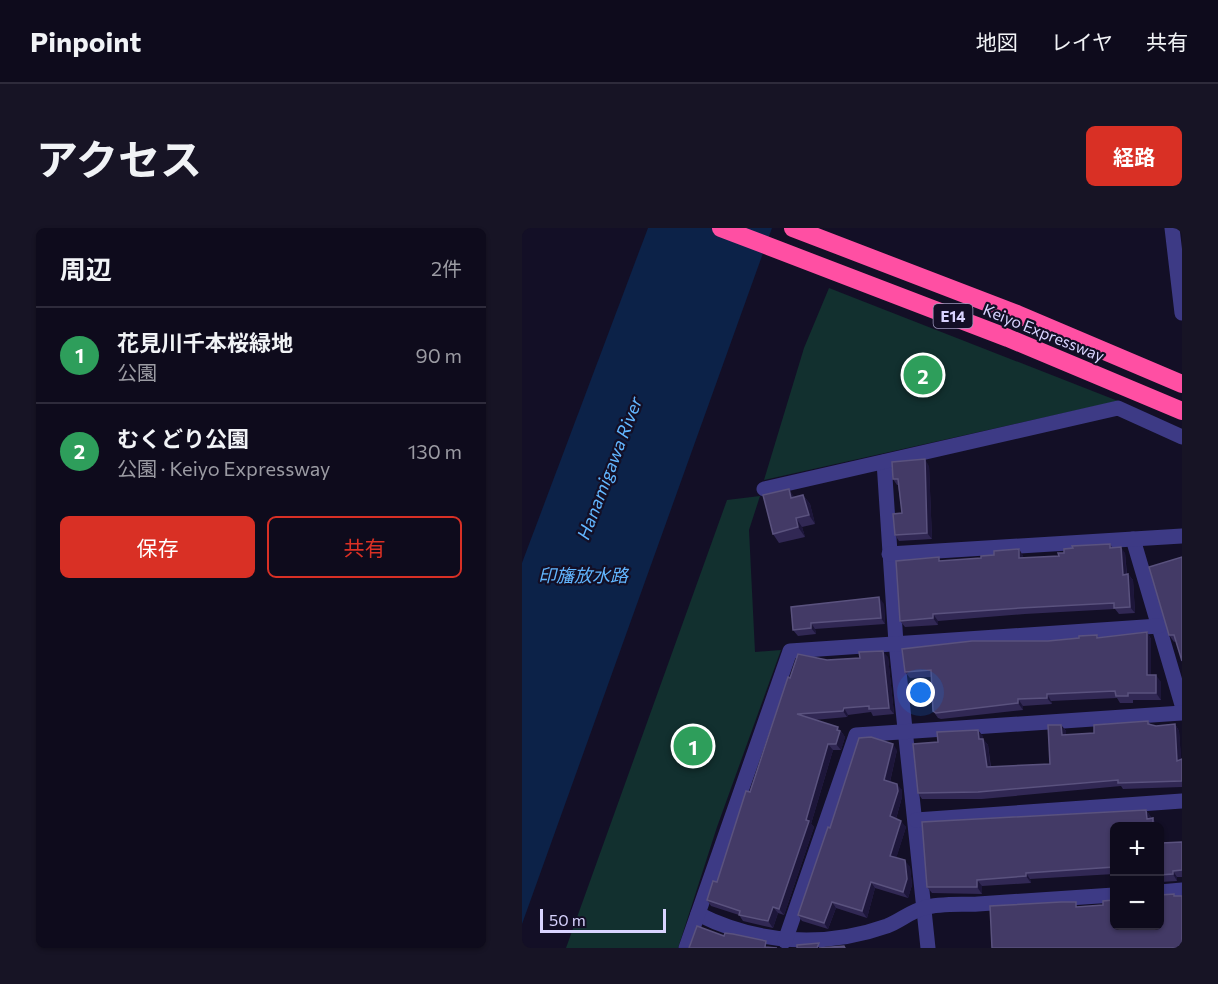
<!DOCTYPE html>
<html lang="ja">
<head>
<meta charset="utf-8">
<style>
  :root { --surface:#0e0b1c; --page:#171425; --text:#f1f3f6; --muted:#9b9ba3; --line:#2e2b3b; --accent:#d93025 }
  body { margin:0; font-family:Commissioner,"Noto Sans JP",sans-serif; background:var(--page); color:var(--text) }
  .controls { position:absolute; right:18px; bottom:18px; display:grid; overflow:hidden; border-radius:9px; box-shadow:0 2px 4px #0004 }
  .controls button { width:54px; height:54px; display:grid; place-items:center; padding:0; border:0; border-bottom:2px solid var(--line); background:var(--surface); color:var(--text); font:30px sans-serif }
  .scale { position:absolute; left:18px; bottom:15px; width:126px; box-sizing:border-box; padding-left:6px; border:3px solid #d9d4ff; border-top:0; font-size:16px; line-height:21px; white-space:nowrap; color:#d9d4ff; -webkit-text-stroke:4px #130f26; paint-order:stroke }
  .you { position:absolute; left:399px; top:465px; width:21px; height:21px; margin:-15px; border:4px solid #fff; border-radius:50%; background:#1a73e8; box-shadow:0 0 0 9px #1a73e833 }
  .badge { display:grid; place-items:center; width:39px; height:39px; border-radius:50%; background:var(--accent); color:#fff; font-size:20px; font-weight:700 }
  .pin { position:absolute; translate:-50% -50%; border:3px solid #fff; box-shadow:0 2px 6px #0006 }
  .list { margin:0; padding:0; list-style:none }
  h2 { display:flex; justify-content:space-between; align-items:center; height:78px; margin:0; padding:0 24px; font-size:26px }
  h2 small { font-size:20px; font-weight:400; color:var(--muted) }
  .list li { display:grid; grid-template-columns:39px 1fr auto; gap:18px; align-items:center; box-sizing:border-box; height:96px; padding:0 24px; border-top:2px solid var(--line) }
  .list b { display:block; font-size:22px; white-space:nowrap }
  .list p { margin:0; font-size:20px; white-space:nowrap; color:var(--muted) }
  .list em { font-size:20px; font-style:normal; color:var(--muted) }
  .actions { display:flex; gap:12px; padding:18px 24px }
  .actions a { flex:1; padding:14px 0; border:2px solid var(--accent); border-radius:9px; text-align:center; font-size:21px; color:var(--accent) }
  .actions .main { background:var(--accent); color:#fff }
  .map { position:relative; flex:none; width:660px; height:720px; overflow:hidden; border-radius:9px }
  header { display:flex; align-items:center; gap:36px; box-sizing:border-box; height:84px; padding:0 30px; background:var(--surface); border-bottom:2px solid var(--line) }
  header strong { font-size:28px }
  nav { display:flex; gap:33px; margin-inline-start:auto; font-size:21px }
  .intro { display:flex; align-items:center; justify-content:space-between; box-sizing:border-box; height:144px; padding:0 36px }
  h1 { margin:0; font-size:42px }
  .button { padding:15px 27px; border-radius:9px; background:var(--accent); color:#fff; font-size:21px; font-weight:700 }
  main { display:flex; gap:36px; padding:0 36px }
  aside { flex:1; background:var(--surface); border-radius:9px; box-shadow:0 2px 4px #0004 }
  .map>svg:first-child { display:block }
  .green { fill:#12302f }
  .water { fill:#0c2248 }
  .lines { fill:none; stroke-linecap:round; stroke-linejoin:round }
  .minor { stroke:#3d3a85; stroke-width:15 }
  .highway { stroke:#ff4fa3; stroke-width:18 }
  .wall { fill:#312854 }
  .shaded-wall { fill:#1d163a }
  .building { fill:#433a66; stroke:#5a527e; stroke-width:1.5 }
  .labels { text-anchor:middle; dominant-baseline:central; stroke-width:4.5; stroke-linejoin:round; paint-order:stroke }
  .shield { fill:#130f26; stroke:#9e99be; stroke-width:1.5 }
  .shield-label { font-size:15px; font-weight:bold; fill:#d9d4ff }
  .street-label { font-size:16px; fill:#d9d4ff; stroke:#130f26 }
  .water-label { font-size:18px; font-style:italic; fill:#62b6ff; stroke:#130f26 }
</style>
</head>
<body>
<header>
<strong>Pinpoint</strong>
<nav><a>地図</a><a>レイヤ</a><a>共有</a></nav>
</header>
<div class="intro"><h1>アクセス</h1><a class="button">経路</a></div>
<main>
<aside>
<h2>周辺<small>2件</small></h2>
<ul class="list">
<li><span class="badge" style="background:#2e9e5b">1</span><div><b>花見川千本桜緑地</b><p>公園</p></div><em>90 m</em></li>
<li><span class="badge" style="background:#2e9e5b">2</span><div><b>むくどり公園</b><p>公園 · Keiyo Expressway</p></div><em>130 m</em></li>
</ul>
<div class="actions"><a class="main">保存</a><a>共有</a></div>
</aside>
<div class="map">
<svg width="660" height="720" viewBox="0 0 660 720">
  <rect width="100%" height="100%" fill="#130f26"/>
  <g class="green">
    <polygon points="307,60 596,173 242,252 282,120"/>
    <polygon points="238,268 227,302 233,424 259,422 195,599 156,720 44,720 205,272"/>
  </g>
  <polygon class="water" points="126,0 250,0 0,696 0,335"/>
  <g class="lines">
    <g class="minor">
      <polyline points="650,0 660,85"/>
      <polyline points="362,234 374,415 406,720"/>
      <polyline points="242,261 596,180 660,209"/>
      <polyline points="611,311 660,477"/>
      <polyline points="367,326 660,308"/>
      <polyline points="394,592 660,573"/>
      <polyline points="638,664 660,662"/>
      <path d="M176 686C235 716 303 720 365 698 378 693 389 683 402 680 418 675 439 677 456 676 502 673 547 670 592 667"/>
      <polyline points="263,713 334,507 660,485"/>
      <polyline points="164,720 268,423 637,398"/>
    </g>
    <g class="highway">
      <polyline points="199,0 486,110 660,183"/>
      <polyline points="271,0 495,86 660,156"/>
    </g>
  </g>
  <g class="wall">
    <polygon points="407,238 410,311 377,313 373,307 380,285 376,257 375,257 371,251"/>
    <polygon points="281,267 288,276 293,296 280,299 283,309 257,315 251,306 272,269"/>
    <polygon points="588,316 591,320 603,325 605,346 606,346 611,352 613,385 597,386 593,381 503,386 416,393 416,397 383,399 378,393 420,333 459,330 497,321 501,328 501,330 537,328 542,325"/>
    <polygon points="660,329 654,413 652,414 647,407"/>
    <polygon points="362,376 363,396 293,401 294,406 276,408 271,402 269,379"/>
    <polygon points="625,404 629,411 629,447 639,454 639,472 611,472 611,475 598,475 595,470 529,473 530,476 501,478 501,482 419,491 416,490 411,483 409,449 388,450 383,444 526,413 557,410 575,407 577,410"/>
    <polygon points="366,429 372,486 351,488 349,484 326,487 325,489 292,492 316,499 323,509 319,522 311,522 289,596 292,599 262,687 256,685 251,700 221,693 217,687 189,678 185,672 195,654 268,450 305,432"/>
    <polygon points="626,493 629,497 634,498 653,496 657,503 659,532 660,531 660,559 601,561 599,558 460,571 400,571 396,565 416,514 461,508 461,511 466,517 469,539 528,536 539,497 544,503 544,507 572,505"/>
    <polygon points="375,522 368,554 380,562 380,569 374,591 384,599 374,630 388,639 390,657 386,670 353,660 345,690 314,680 306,701 280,693 276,687 308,600"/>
    <polygon points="624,582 629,589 629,591 635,597 592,598 592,646 508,651 509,655 460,658 460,666 410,665 405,659"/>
    <polygon points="638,608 643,615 660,614 660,649 655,649 655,653 638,654"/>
  </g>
  <g class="shaded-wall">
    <polygon points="403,231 407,238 410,311 405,305"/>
    <polygon points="267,261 273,270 269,270"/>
    <polygon points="281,267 288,276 293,296 287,287"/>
    <polygon points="274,290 280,299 283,309 276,299"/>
    <polygon points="599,319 603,325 605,354 601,347"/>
    <polygon points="497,321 501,328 501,336 497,330"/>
    <polygon points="606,346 611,352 613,385 608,379"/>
    <polygon points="357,369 362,376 363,396 359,390"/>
    <polygon points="411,386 416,393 416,397 411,390"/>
    <polygon points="289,395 293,401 294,406 289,400"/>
    <polygon points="625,404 629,411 629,454 625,447"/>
    <polygon points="361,423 366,429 372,486 367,480"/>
    <polygon points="634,447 639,454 639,472 634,465"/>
    <polygon points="525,466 529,473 530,476 525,470"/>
    <polygon points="496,471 501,478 501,482 496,475"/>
    <polygon points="322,480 326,487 325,489 321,483"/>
    <polygon points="653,496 657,503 660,539 655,533"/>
    <polygon points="539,497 544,503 544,514 540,507"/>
    <polygon points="316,499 323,509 319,522 314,516"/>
    <polygon points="456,502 461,508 461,518 457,511"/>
    <polygon points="461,511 466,517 469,546 465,539"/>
    <polygon points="306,516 311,522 289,596 292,599 262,687 257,681"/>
    <polygon points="371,516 375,522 367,558 362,552"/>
    <polygon points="375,556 380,562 380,569 373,594 368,588"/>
    <polygon points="624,582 629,589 629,598 625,591"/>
    <polygon points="631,590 635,597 635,598 631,598"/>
    <polygon points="379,593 384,599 373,634 368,628"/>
    <polygon points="383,632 388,639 390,657 386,670 381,664"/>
    <polygon points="651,643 655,649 655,653 651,646"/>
    <polygon points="504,645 508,651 509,655 504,648"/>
    <polygon points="455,652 460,658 460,666 455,659"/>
    <polygon points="349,654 353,660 345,690 340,683"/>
    <polygon points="310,674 314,680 306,701 302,695"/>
    <polygon points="251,679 256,685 251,700 246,693"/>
  </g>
  <g class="building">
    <polygon points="403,231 405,305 373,307 371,286 380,285 376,251 371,251 370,234"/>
    <polygon points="267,261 269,270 281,267 287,287 274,290 276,299 251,306 241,267"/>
    <polygon points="588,316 588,320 599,319 601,347 606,346 608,379 592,380 592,375 498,380 411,386 411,390 378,393 374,333 417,329 417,333 459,330 459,328 472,327 472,323 497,321 497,330 537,328 536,325 542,325 542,321 551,320 550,318"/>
    <polygon points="660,329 660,433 652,407 647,407 627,339"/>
    <polygon points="357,369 359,390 289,395 289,400 271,402 269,379"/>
    <polygon points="625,404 625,447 634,447 634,465 606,465 606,468 594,468 593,463 525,466 525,470 496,471 496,475 414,485 411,483 409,442 383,444 380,421 450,413 526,413 557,410 557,408 575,407 575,410"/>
    <polygon points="361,423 367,480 347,481 347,478 322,480 321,483 275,486 316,499 315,502 318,503 314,516 306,516 284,592 287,593 257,681 251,679 246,693 217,687 218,683 185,672 191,653 195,654 224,563 228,564 266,449 268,450 276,426 305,432 338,430 337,424"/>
    <polygon points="626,493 626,496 634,498 653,496 655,533 660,531 660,553 596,555 596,552 456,564 396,565 391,516 416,514 415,504 456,502 457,511 461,511 465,539 528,536 526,497 539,497 540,507 572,505 572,497"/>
    <polygon points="349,509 371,516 362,552 375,556 376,563 368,588 379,593 368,628 383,632 385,651 381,664 349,654 340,683 310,674 302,695 276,687 306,599 308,600 337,510"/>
    <polygon points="624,582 625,591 631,590 631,598 592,598 592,639 504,645 504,648 455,652 455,659 405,659 400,594"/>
    <polygon points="638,608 639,615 660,614 660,642 651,643 651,646 638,647"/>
    <polygon points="652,666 652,668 660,668 660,720 470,720 468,678 539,674 554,674 554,679 581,677 581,673 592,672 592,698 638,698 638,667"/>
    <polygon points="175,698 202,708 203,705 211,706 244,713 243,719 255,720 167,720"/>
    <polygon points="297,715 295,720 275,720 275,717"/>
    <polygon points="322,718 323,720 297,720"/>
  </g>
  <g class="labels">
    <rect class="shield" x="411.5" y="76" width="39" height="24" rx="4.5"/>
    <g class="shield-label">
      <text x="431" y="88">E14</text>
    </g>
    <g class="street-label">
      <text transform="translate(522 104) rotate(22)">Keiyo Expressway</text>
    </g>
    <g class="water-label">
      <text transform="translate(87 240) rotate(-69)">Hanamigawa River</text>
      <text x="61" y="347">印旛放水路</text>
    </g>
  </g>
</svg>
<div class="controls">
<button>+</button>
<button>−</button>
</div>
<div class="scale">50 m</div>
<div class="you"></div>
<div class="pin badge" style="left:171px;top:518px;background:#2e9e5b">1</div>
<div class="pin badge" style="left:401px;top:147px;background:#2e9e5b">2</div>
</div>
</main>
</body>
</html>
